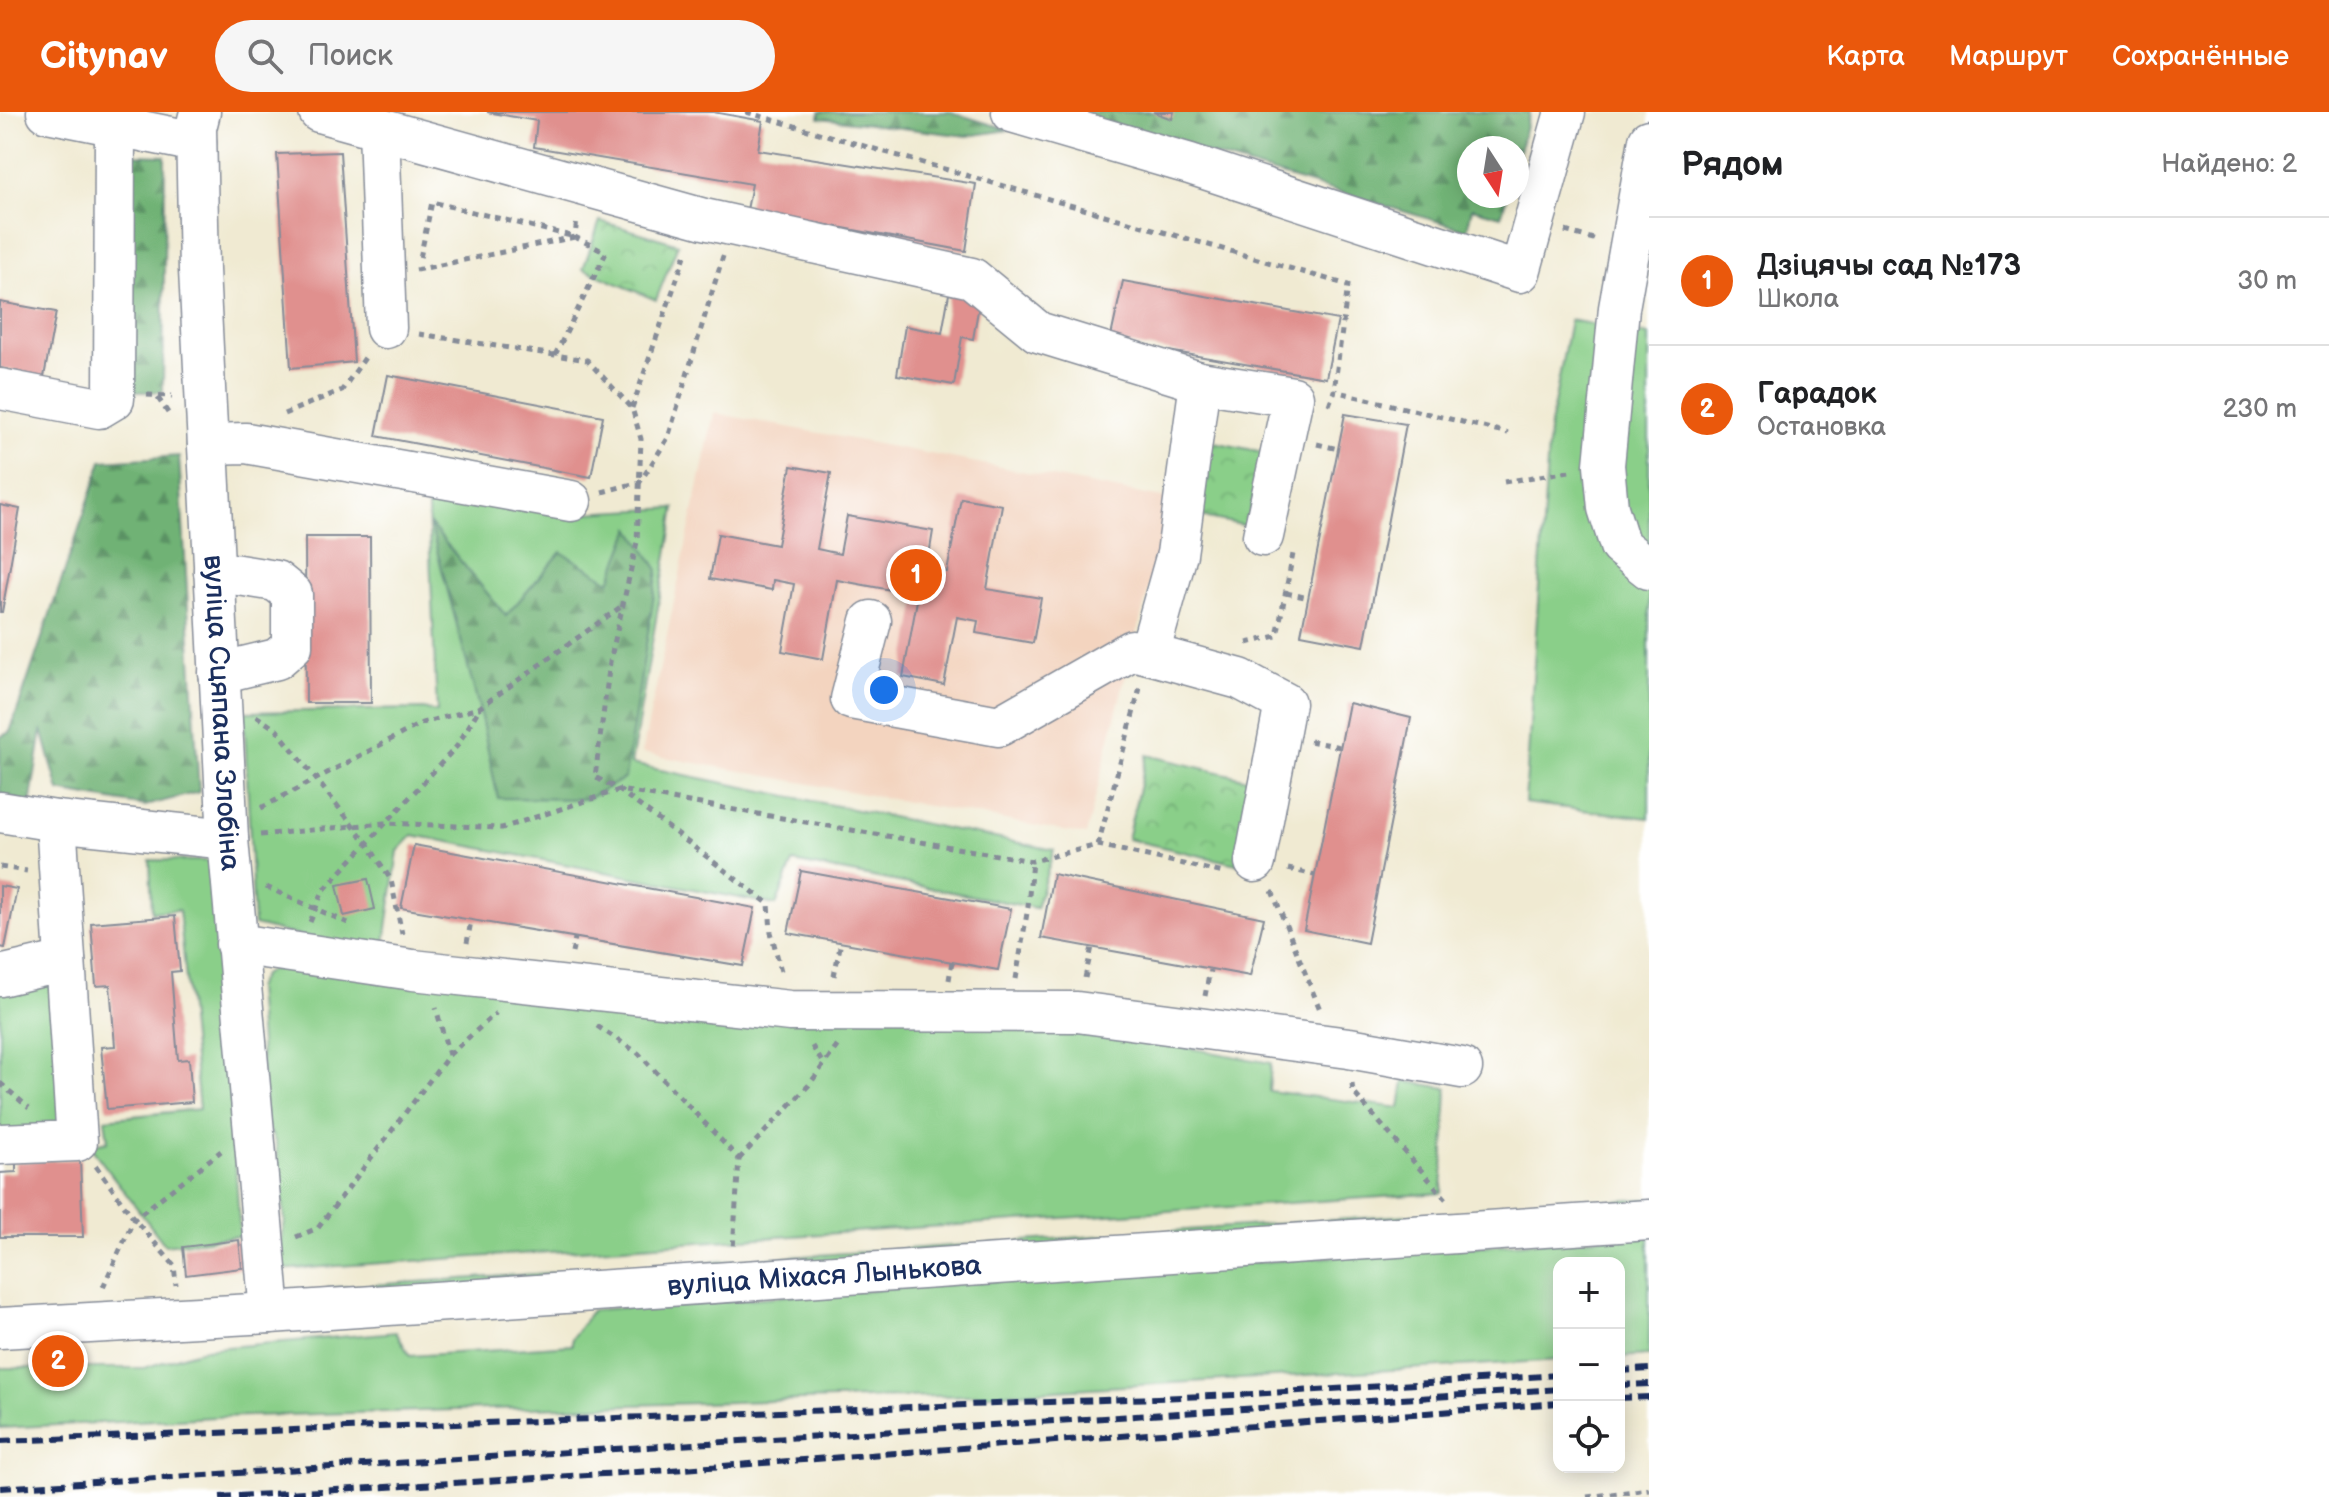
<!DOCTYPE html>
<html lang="ru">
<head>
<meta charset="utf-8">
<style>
  :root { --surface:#fff; --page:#f6f6f6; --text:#202124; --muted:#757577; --line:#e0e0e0; --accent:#ea580c }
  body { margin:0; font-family:"Balsamiq Sans",sans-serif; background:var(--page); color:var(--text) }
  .controls { position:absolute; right:24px; bottom:24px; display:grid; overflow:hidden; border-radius:16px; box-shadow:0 4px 20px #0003 }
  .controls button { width:72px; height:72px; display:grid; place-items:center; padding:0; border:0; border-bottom:2px solid var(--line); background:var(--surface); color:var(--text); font:40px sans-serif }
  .compass { position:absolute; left:1457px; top:24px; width:72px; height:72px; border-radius:50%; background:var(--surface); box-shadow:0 4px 20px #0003; rotate:168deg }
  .you { position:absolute; left:884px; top:578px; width:28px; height:28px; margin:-20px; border:6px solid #fff; border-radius:50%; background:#1a73e8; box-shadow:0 0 0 12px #1a73e833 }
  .badge { display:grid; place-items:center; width:52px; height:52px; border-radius:50%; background:var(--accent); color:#fff; font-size:26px; font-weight:700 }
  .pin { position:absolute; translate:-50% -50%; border:4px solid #fff; box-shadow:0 2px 8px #0006 }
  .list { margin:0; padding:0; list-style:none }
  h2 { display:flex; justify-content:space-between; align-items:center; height:104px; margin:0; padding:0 32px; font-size:34px }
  h2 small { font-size:26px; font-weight:400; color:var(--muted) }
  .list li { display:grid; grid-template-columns:52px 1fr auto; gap:24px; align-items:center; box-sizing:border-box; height:128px; padding:0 32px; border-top:2px solid var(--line) }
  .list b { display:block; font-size:30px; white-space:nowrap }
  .list p { margin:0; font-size:26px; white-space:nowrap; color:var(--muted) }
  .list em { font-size:26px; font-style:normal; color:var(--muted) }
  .icon { flex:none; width:44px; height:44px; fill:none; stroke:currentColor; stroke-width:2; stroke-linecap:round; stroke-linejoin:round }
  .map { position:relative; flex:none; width:1649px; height:1385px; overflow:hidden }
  header { display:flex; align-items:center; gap:48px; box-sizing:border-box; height:112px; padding:0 40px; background:var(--accent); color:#fff }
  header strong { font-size:38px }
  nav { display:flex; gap:44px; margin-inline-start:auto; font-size:28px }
  .search { width:560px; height:72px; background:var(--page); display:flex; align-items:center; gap:20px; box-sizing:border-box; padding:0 28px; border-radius:44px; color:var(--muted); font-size:30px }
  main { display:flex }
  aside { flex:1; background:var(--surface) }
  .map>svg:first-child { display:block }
  .built { fill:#f3d4bf }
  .grass { fill:#8acf89; stroke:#527f74; stroke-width:2 }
  .forest { fill:url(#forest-firs); stroke:#45706a; stroke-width:2 }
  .park { fill:url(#park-crowns); stroke:#527f74; stroke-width:2 }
  .building { fill:#e0908e }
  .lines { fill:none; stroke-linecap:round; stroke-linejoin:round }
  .minor-casing { stroke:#868c98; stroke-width:43 }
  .path { stroke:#868c98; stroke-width:5; stroke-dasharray:6 6; stroke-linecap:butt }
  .minor { stroke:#fff; stroke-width:40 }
  .rail { stroke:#1b2f5e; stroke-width:6; stroke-dasharray:12 6; stroke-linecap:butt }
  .labels { text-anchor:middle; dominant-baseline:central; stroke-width:7; stroke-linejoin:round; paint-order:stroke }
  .street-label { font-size:28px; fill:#1b2f5e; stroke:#fff }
</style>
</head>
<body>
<header>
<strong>Citynav</strong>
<div class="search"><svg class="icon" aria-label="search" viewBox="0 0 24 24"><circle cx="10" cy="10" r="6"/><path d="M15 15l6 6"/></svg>Поиск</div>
<nav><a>Карта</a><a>Маршрут</a><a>Сохранённые</a></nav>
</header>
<main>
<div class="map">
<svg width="1649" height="1385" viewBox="0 0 1649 1385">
  <defs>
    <pattern id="forest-firs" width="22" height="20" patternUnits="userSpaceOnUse" patternTransform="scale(2)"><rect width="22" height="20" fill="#6fb275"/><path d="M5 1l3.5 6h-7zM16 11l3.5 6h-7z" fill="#5a9163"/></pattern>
    <pattern id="park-crowns" width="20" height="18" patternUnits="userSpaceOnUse" patternTransform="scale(2)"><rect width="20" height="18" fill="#8acf89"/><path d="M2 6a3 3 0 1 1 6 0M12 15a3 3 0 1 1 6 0" fill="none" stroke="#76b279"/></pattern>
  </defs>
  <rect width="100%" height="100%" fill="#fff"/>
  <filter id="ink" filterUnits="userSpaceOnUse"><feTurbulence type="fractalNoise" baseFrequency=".0125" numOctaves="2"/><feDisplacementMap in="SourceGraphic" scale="16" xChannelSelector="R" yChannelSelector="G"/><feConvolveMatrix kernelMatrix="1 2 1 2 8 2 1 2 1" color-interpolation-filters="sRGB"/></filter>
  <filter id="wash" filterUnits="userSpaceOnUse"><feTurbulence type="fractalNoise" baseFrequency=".006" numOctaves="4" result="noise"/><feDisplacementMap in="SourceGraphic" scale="32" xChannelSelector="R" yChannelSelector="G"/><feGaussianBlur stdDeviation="1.8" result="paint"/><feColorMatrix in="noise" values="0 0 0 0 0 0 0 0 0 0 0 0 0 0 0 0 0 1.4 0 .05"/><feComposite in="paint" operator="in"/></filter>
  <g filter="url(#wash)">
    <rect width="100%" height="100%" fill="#f0ead2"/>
    <polygon class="built" points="714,301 1173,388 1132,538 1086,723 642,641"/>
    <g class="grass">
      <polygon points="1570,208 1649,223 1649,706 1525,691 1549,319"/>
      <polygon points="427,375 583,401 675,396 631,652 1054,738 1036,796 793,750 776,793 413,723 398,739 383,844 254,813 244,600 423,597 437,600"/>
      <polygon points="150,748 216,749 240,1124 165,1133 89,1033 108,1029 105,1007 199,997 179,798 152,800"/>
      <polygon points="280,852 1085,917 1271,951 1269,979 1400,996 1404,969 1447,976 1442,1081 277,1158 285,1109 276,1031 266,1012 256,876 263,863"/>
      <polygon points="54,870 65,1024 0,1026 0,877"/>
      <polygon points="1649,1087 1649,1092 1478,1103 1477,1096"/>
      <polygon points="1438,1101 1437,1107 332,1184 328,1176"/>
      <polygon points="1649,1122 1649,1243 1619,1245 1619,1151 1559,1151 1559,1248 973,1283 215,1305 0,1316 0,1256 144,1256 205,1237 396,1220 410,1244 572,1233 572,1226 592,1198"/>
    </g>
    <g class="forest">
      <polygon points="820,0 951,0 1009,18 967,24 819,6"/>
      <polygon points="1066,0 1530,0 1517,47 1517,36 1469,36 1469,84 1507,84 1501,104 1472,96 1467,118"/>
      <polygon points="132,43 165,44 163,280 133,280"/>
      <polygon points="179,344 199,680 145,694 59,679 42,618 30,693 0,681 0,625 10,620 102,349"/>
      <polygon points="430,412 506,504 561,440 610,469 631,416 658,458 625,666 587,687 498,686 479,596"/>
    </g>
    <g class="park">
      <polygon points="600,109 678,132 656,188 583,157"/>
      <polygon points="1209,329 1263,340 1247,414 1194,403"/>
      <polygon points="1147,643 1256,669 1237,752 1127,727"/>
    </g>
    <g id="blocks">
      <g class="building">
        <polygon points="487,0 713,0 763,9 758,38 976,72 966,139 747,98 752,72 534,35 537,9"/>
        <polygon points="1153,0 1174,0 1172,7"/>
        <polygon points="340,40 354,250 291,256 277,42"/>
        <polygon points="1123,169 1338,208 1326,266 1110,229"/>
        <polygon points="949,182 980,187 973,227 962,225 954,273 897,263 905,214 942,221"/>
        <polygon points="0,190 56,200 44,265 0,256"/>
        <polygon points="388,263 603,304 591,365 376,324"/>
        <polygon points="1345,302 1406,312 1364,534 1301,522"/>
        <polygon points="791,354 831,361 817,437 840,442 847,404 933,419 927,456 947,460 961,386 1002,393 987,477 1041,486 1033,531 976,521 978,509 957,505 944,573 903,565 918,483 837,468 823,547 782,539 794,472 773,468 772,478 710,467 718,422 777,433"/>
        <polygon points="0,393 20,397 2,500 0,500"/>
        <polygon points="305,425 370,425 371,591 306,591"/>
        <polygon points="1349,591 1411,606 1367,831 1304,818"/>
        <polygon points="414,733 755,796 743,854 401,796"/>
        <polygon points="801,759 1011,797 998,858 788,821"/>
        <polygon points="1053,762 1264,806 1250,864 1041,826"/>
        <polygon points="368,767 375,797 344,804 337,773"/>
        <polygon points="0,774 17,777 5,836 0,835"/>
        <polygon points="175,804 180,859 171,860 178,948 189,947 192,990 107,997 101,935 115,934 110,873 96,874 91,811"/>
        <polygon points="80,1047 83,1125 0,1125 0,1061 16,1060 16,1050"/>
        <polygon points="239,1128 242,1156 186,1163 183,1135"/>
      </g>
    </g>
  </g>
  <g filter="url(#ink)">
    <use href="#blocks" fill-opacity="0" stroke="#868c98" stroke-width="2"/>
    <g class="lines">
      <g class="minor-casing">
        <g id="minor">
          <polyline points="47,0 196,30"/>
          <path id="s1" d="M200 0 196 16 199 158 228 727 270 1201"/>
          <polyline points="319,0 704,107 972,166 1038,220 1200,270 1293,285 1263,424"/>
          <polyline points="1012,0 1190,52 1520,160 1565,0"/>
          <polyline points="379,16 386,216"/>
          <polyline points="1649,28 1619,196 1604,353 1608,396 1620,434 1649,457"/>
          <polyline points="0,277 99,296 114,287 115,13"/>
          <polyline points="208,332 246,331 571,389"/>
          <polyline points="214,459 276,469 292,482 292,534 277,547 219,561"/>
          <polyline points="871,509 851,587 999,614 1132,538 1149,542 1177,442 1200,270"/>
          <polyline points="1149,542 1240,567 1285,591 1255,750"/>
          <polyline points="0,700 56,709 228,727"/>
          <polyline points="236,832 413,858 790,899 1077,900 1349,936 1462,956"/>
          <polyline points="0,864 65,849"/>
          <polyline points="0,1032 77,1029 56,709"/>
          <path id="s2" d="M0 1216 270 1201 1649 1108"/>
        </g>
      </g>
      <g class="path">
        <polyline points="746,0 1348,173 1334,279"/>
        <polyline points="1565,119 1597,128"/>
        <polyline points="416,158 575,125 432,90 420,146"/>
        <polyline points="419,222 587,248 632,296 641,327 637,430 610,550 595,665 619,678 769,792 771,820 782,863"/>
        <polyline points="555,243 606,141 575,125 577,106"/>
        <polyline points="147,283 172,284"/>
        <polyline points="158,286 170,304"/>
        <polyline points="1329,293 1334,279 1508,321"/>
        <polyline points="632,296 687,138"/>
        <polyline points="284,302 342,278 367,243"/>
        <polyline points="1317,332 1338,337"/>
        <polyline points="1504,370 1570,359"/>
        <polyline points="602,380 640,370 668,326 723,144"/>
        <polyline points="1286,481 1309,486"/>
        <polyline points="1247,531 1277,524 1293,442"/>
        <polyline points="256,604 277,618 367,731 391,768 402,822"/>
        <polyline points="1310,629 1340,635"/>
        <polyline points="261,696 422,611 479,596 622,494"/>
        <polyline points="260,723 384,711 502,716 619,678 1032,749 1098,733 1224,761"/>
        <polyline points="1098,733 1140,576"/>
        <polyline points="0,755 27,759"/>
        <polyline points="1288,757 1315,763"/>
        <polyline points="266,775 348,811"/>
        <polyline points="1272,779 1321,900"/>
        <polyline points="310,810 323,779 457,634 479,597"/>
        <polyline points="467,831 471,809"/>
        <polyline points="572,841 575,826"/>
        <polyline points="834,864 841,830"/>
        <polyline points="1085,866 1092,835"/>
        <polyline points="1016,867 1028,795 1032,749"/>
        <polyline points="949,868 952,849"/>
        <polyline points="1205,884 1210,858"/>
        <polyline points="597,914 638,941 739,1047 733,1137"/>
        <polyline points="812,934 824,953"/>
        <polyline points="449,943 496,901"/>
        <polyline points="0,971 29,996"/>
        <polyline points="1352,972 1353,980 1446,1087"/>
        <polyline points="739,1047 809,973 838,933"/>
        <polyline points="96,1054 134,1107 174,1153 176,1173"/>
        <polyline points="296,1125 318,1116 449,943 436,896"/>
        <polyline points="103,1175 134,1107 221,1039"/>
        <polyline points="1587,1385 1649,1377"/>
      </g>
      <use href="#minor" class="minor"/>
      <g class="rail">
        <polyline points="1619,1259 1649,1257"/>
        <polyline points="1619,1273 1649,1272"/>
        <polyline points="1619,1286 1649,1285"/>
        <polyline points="0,1329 1236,1283 1559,1263"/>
        <polyline points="0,1376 1559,1277"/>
        <polyline points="220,1385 670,1358 1559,1291"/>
      </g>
    </g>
  </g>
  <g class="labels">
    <g class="street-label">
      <text stroke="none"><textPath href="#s1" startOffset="602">вуліца Сцяпана Злобіна</textPath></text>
      <text stroke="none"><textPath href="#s2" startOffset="826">вуліца Міхася Лынькова</textPath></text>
    </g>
  </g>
</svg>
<div class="controls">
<button>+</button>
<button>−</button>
<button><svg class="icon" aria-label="locate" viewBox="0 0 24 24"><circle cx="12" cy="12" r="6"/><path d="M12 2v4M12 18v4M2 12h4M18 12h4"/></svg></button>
</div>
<svg class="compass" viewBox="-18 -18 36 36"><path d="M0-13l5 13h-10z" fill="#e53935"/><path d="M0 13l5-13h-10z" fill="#757577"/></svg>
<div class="you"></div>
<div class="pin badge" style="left:916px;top:463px">1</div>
<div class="pin badge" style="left:58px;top:1249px">2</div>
</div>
<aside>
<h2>Рядом<small>Найдено: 2</small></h2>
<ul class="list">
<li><span class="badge">1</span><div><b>Дзіцячы сад №173</b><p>Школа</p></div><em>30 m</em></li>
<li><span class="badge">2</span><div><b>Гарадок</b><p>Остановка</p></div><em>230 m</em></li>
</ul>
</aside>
</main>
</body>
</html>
